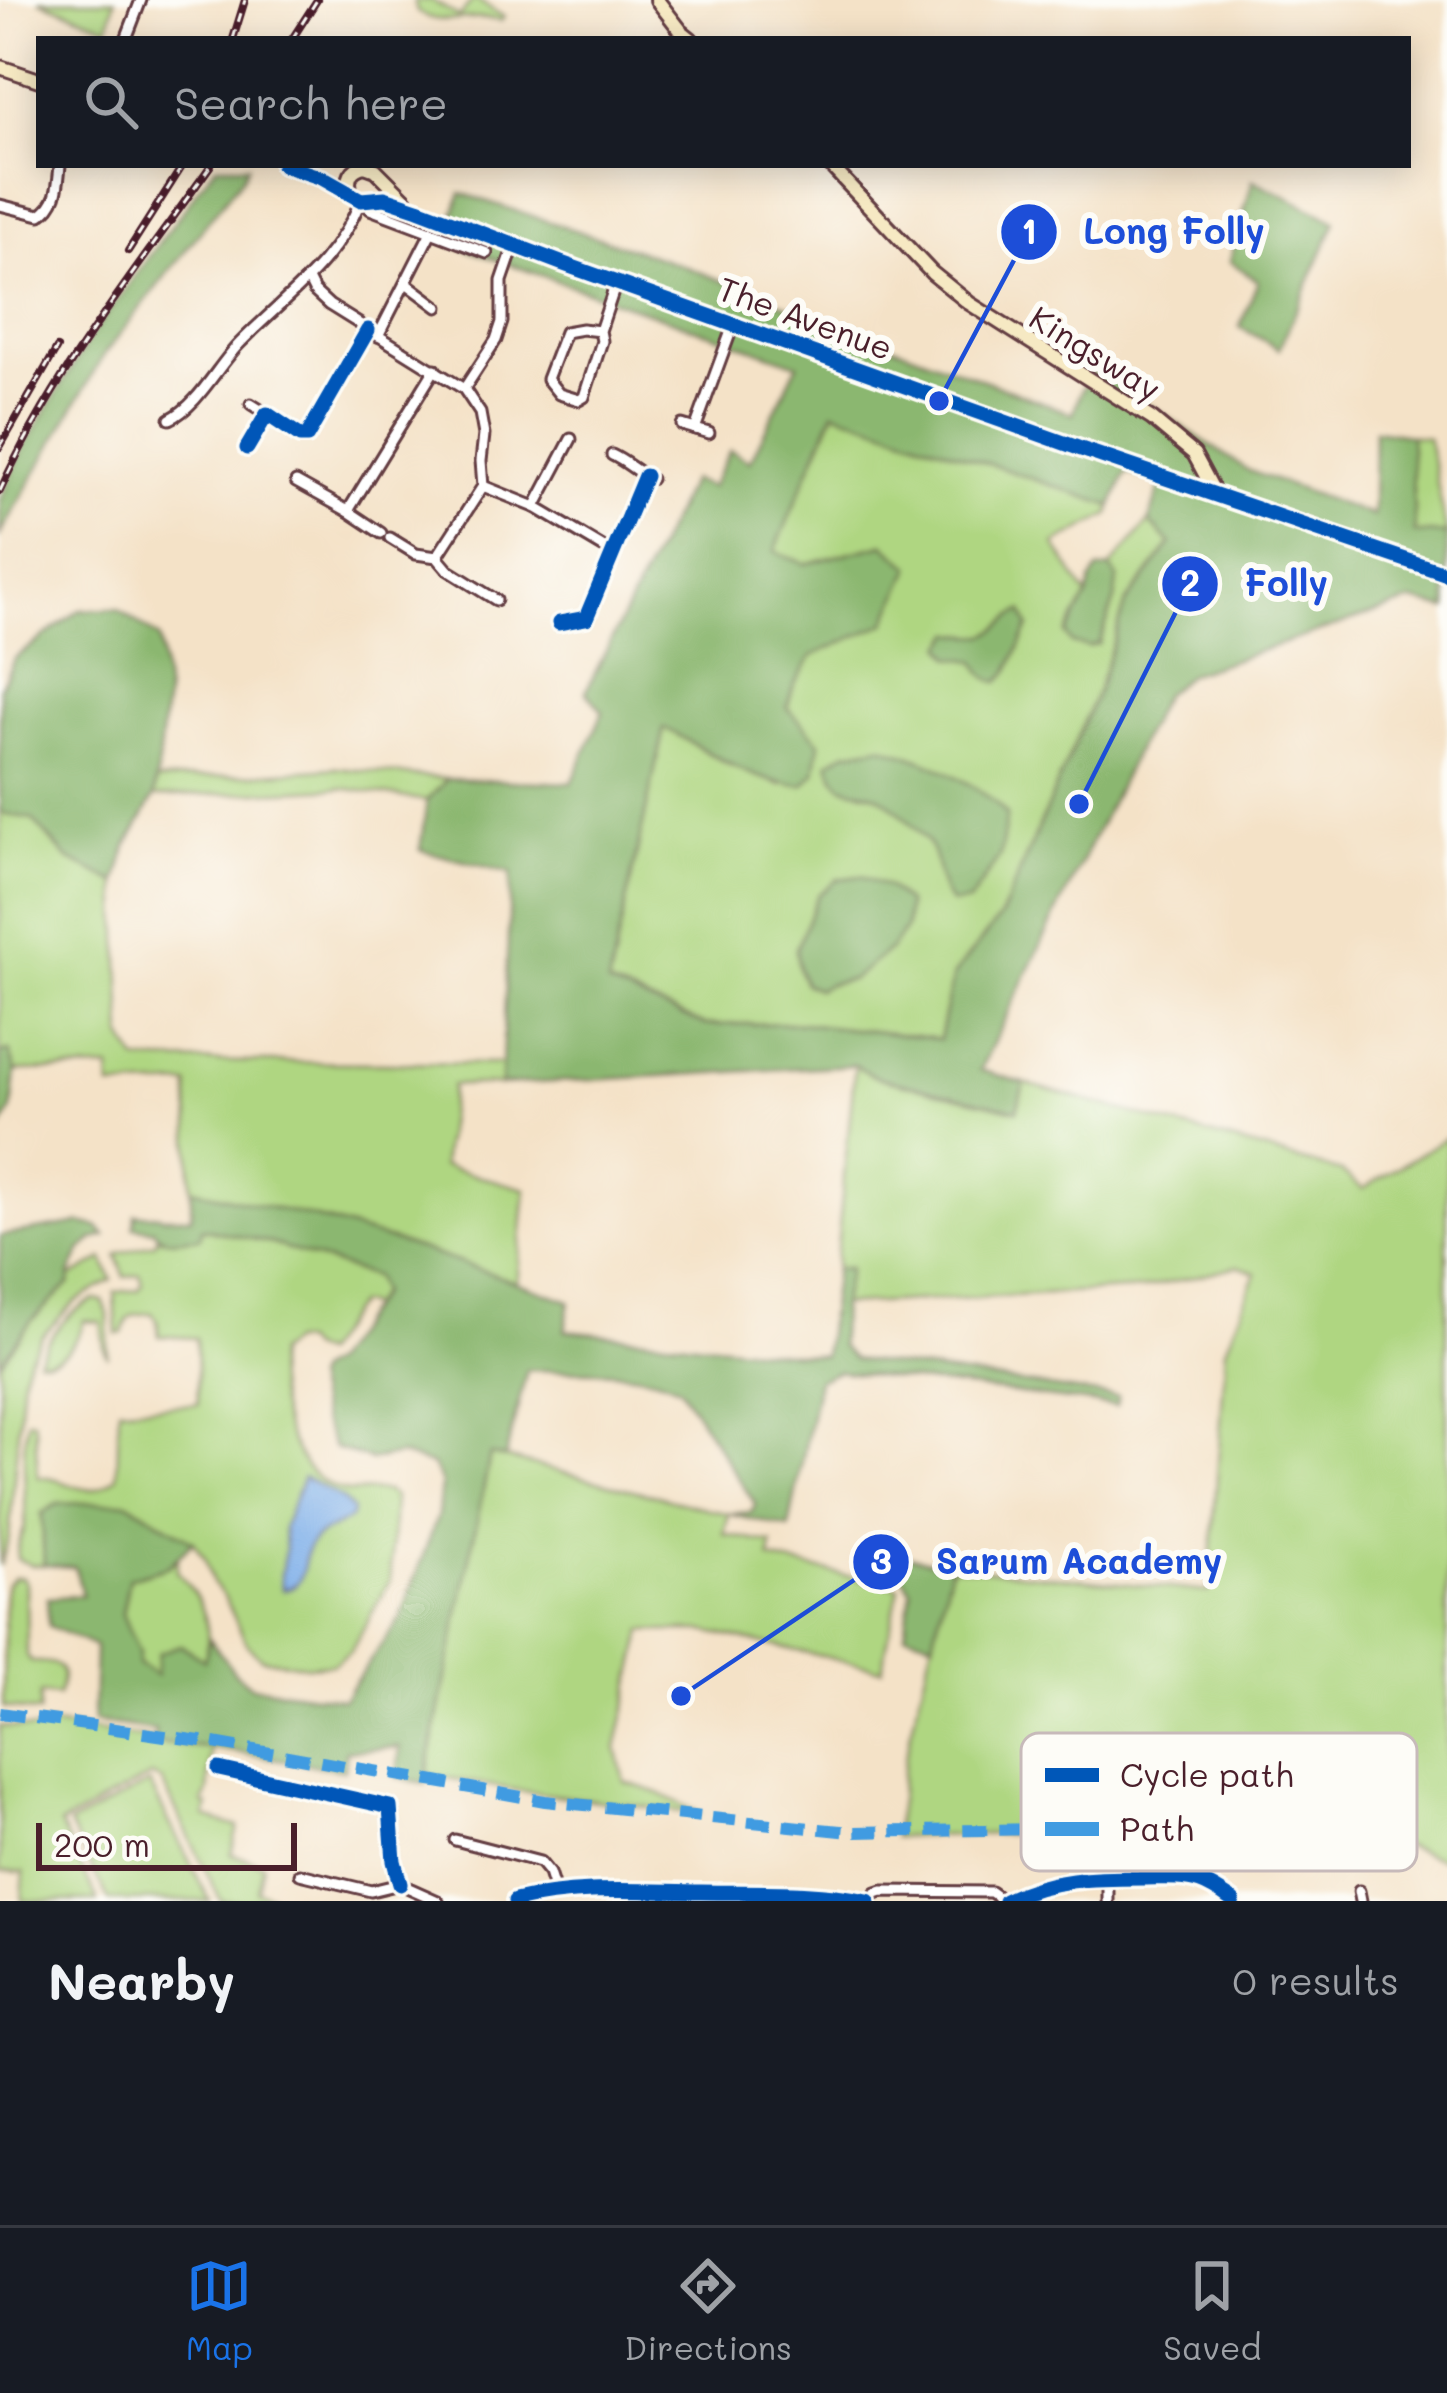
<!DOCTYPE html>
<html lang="en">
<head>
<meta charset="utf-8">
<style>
  :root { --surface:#171b24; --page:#20242c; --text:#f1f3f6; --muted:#9ea1a6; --line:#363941; --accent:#1a73e8 }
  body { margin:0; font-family:Mali,sans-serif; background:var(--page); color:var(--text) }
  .scale { position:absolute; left:36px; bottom:30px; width:261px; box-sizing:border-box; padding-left:12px; border:6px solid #4a1f2b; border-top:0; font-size:33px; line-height:42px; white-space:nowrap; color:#4a1f2b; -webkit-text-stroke:9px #fdfcf7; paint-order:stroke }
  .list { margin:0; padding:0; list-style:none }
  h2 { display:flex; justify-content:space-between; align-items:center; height:156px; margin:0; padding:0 48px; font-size:51px }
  h2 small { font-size:39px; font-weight:400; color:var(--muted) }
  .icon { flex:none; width:66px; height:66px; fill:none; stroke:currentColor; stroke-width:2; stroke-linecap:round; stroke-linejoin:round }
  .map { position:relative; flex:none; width:1447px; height:1901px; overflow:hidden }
  .search { position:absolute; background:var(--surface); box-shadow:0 6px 30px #0003; left:36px; right:36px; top:36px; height:132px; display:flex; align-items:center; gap:30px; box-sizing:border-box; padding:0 42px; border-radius:0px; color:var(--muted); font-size:45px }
  .sheet { height:324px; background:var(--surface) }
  nav { display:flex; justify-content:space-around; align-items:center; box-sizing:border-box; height:168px; border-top:3px solid var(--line); background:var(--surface); font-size:33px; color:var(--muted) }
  nav a { display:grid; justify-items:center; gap:6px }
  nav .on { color:var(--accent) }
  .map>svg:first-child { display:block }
  .green { fill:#afd681; stroke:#7c7a56; stroke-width:3 }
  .forest { fill:#8bb76f; stroke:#6a6b4d; stroke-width:3; fill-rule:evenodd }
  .water { fill:#7eafe9; stroke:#64678a; stroke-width:3 }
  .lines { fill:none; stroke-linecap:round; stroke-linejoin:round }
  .street-casing { stroke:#643c42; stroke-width:15 }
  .secondary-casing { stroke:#643c42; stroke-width:18 }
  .street { stroke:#fff; stroke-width:9 }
  .secondary { stroke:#f6e9c3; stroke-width:12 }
  .rail-casing { stroke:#4a1f2b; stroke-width:8 }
  .rail { stroke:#fdfcf7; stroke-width:3; stroke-dasharray:9; stroke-linecap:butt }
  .quiet { stroke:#409be1; stroke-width:12; stroke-dasharray:24 12; stroke-linecap:butt }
  .cycleway-casing { stroke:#fdfcf7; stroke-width:22 }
  .cycleway { stroke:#0057b8; stroke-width:15 }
  .labels { text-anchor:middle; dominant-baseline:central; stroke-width:12; stroke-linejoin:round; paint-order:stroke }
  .street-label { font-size:33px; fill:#4a1f2b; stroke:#fdfcf7 }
  .key { fill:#fdfcf7; stroke:#c7baba; stroke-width:3 }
  .key-label { font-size:33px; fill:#4a1f2b }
  .leader { fill:none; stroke:#1d4ed8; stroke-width:4.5 }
  .callout-dot { fill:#1d4ed8; stroke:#fdfcf7; stroke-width:4.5 }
  .mark-label { font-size:36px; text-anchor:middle; font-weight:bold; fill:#fff }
  .callout-label { font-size:36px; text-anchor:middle; font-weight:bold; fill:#1d4ed8; stroke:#fdfcf7; stroke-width:12; stroke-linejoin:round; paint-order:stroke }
</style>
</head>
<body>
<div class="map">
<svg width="1447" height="1901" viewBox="0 0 1447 1901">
  <rect width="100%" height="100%" fill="#fdfcf7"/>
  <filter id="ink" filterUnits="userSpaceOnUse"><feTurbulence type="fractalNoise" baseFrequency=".00833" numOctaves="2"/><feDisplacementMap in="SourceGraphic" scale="24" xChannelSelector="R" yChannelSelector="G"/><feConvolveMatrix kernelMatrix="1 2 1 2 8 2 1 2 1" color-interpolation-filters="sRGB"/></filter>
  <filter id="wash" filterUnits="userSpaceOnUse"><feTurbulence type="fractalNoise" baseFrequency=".004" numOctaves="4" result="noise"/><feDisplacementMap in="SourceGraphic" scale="48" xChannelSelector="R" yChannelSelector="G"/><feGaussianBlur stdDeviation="2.7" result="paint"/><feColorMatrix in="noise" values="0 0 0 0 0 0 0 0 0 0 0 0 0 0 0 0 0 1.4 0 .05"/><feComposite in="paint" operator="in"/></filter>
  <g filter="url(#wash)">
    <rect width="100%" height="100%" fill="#f4e2c7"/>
    <g class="green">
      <polygon points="39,0 115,0 108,27"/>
      <path d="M431 0 460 17 472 0H477L504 17 501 21C471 13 443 29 417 12L414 1Z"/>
      <path d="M835 411 1112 506 1109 515 1055 544 1087 597 1066 634 1099 644 1115 598 1118 578 1110 568 1149 522 1171 544 1126 603 1099 687 1001 916 953 976 939 1039 801 1023 705 1025 608 985 664 727 727 764 781 785C784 744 780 692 810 659 820 647 869 630 886 623L884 544 805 564 774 551Z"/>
      <polygon points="1410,435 1428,438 1447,534 1415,533"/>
      <polygon points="336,768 447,779 427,801 342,788 154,797 156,781"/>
      <polygon points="0,813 32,818 68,859 117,883 123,1037 137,1061 503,1064 501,1085 452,1085 442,1166 526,1189 517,1283 420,1249 312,1217 191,1189 189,1085 111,1088 110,1069 16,1071 9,1052 0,1053"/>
      <polygon points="855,1065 876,1077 1017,1110 1024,1083 1342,1172 1363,1189 1447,1137 1447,1861 1403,1845 1332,1837 1304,1825 894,1837 905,1756 951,1566 1209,1592 1226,1348 1256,1273 1238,1266 1143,1289 841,1305 848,1269 835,1269"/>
      <path d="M201 1228 267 1242 374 1277 380 1292 370 1308 366 1305 357 1304C341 1320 336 1339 321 1354L308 1349 302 1342H291L276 1353C271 1401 292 1484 349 1492 365 1494 380 1486 394 1496L390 1580 351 1651 333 1664 307 1666 261 1658 248 1646 224 1596 213 1584 205 1558 193 1542 155 1518 127 1502 42 1513 44 1565H31L17 1559C16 1541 25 1536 25 1521 27 1487 20 1452 28 1419L33 1420 35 1426 38 1477C71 1477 86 1505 117 1477L119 1408 198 1404 196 1338 159 1336 157 1320 152 1313C129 1314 129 1313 123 1333L117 1334 115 1292 138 1290 143 1284 140 1274 125 1277 117 1256 120 1253 155 1243 158 1236 164 1239Z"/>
      <polygon points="103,1259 112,1280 75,1302 41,1337 29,1357 23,1375 9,1538 0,1566 0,1363 31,1321 69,1284 71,1277"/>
      <path d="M94 1300 103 1301 108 1314V1357L104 1349 101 1322 84 1321C78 1341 62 1364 38 1359 47 1337 71 1309 94 1300Z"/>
      <polygon points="490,1454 729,1514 724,1534 772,1544 770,1559 899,1587 882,1669 704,1631 643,1631 617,1748 625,1782 659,1793 701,1814 515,1790 427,1774"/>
      <path d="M178 1559 177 1571C201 1598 214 1624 205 1661L158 1653 157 1676 138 1664 122 1614 129 1578 169 1566Z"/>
      <path d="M14 1577H22L26 1583 27 1656 32 1662C62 1661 67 1667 58 1696L40 1694 39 1713 3 1707 5 1594 7 1584Z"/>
      <polygon points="50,1725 154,1739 154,1743 211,1748 208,1791 203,1803 208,1805 205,1817 238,1827 231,1854 263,1864 257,1891 287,1901 221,1901 161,1780 151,1776 60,1825 98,1901 22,1901 24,1872 0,1871 0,1726 37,1730 40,1726"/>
      <polygon points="149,1783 210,1901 109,1901 69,1825"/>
    </g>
    <g class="forest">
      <polygon points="216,165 248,165 242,178 105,353 0,535 0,499 25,445 93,333"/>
      <polygon points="1253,180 1336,221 1279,349 1240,327 1258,281 1230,261"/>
      <path d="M461 193 673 262 1073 414 1081 391 1095 369 1249 471 1373 516 1374 430 1410 435 1415 533 1447 534V609L1412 601 1190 674 1164 693 980 1070 1024 1083 1017 1110 876 1077 855 1065 501 1085 511 873 420 850 427 801 447 779 572 783 603 712 586 691 691 480 711 487 730 450 750 461 798 364 445 242ZM834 411 1112 506 1127 472 1161 483 1149 522 1171 544 1126 603 1099 687 1001 916 953 976 939 1039 801 1023 705 1025 608 985 664 728C709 750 751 785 804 785L815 772 820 742 787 707 793 687 812 656 886 623 911 567 884 544 805 564 775 551Z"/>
      <polygon points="1110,568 1118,578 1115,599 1099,644 1089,647 1071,643 1066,634 1087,597 1091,581 1098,570"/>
      <polygon points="118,609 159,638 166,695 154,797 127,846 117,883 68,859 32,819 0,813 0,688 14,659 80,610"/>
      <path d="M1023 611 1029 627 1008 672 999 682C986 680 981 673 976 661L952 657 944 646 953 633C963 634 977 637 986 635 1001 631 1008 616 1023 611Z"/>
      <path d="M881 746C922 758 979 782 1007 815L1000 856 969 902 952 904C933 884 942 862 928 843 921 833 896 808 887 801 859 781 840 803 829 762L846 752Z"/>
      <polygon points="861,876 888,887 907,903 906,927 891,948 853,979 829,984 818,989 805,984 799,970 796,949 818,895 838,879"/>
      <polygon points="9,1051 16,1071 12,1110 0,1131 0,1053"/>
      <path d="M191 1189 312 1217 420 1249 570 1301 565 1330 824 1356 835 1269 849 1268 841 1305 840 1346 853 1359 1118 1397 1116 1406 837 1371 818 1380 789 1528 729 1514 752 1512 755 1504 679 1387C635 1366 575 1372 527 1370L505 1458 490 1455 425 1783 397 1778 400 1747 346 1751 344 1770 211 1748 154 1743 155 1731 93 1722 95 1647 49 1626 47 1598 82 1595 75 1567 44 1565 42 1513 57 1504 127 1502 193 1541 169 1566 129 1578 122 1614 139 1653 138 1664 156 1675 158 1653 181 1645 204 1660 210 1639 235 1673 251 1686 343 1699 400 1619 438 1515 441 1484 433 1466 401 1455 371 1460 334 1448 322 1421 313 1379 317 1371 332 1362 380 1293 374 1277 267 1242 202 1228 200 1237C185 1238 163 1245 154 1230L134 1227 135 1214 159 1215 161 1217H191Z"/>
      <polygon points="80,1223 98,1227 106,1236 94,1239 81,1251 71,1272 69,1284 31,1321 0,1363 0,1236"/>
      <polygon points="883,1550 951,1566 933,1641 905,1633 911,1590 902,1575 880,1566"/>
    </g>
    <path class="water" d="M303 1477 342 1499 352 1510 351 1517C340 1527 319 1531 310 1544 300 1561 309 1587 282 1589L281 1575 285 1548 283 1527Z"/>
  </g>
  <g filter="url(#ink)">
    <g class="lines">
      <g class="street-casing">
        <g id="street">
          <polyline points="126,39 141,0"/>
          <path d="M0 205 40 215C58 204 58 185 60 165"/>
          <polyline points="370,209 431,232 378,336"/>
          <polyline points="431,232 487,253"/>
          <polyline points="309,281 314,291 329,305 464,389 480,413 484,435 481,461 483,486 437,557 416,554 390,538"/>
          <polyline points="406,283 438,307"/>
          <polyline points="600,331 582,329 565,332 547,379 559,394 579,400 584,397 602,341 600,331 616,283"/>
          <polyline points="464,389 496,340 502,322 502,281 514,246"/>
          <polyline points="251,404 267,414"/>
          <path d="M170 419C198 406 218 365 240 343 287 295 334 266 361 200"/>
          <polyline points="682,425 709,433"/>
          <polyline points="695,429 734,323"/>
          <polyline points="247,448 267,414 300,436 307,436 368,330"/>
          <path d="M612 455C627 462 635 471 651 479"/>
          <polyline points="296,482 348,511"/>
          <polyline points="483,486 535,507 611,552"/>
          <polyline points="535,507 571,439"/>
          <polyline points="381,533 348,511 435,369"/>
          <polyline points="437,557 448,570 496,600"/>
          <polyline points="559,623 586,618 645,476"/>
          <polyline points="219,1769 390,1807 394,1861 400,1884"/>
          <polyline points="455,1840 540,1862 549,1873 555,1892"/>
          <polyline points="300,1874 371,1891 400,1884 438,1901"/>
          <polyline points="1108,1878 1108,1901"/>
          <polyline points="1359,1891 1361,1901"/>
          <path d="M515 1901C577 1886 637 1891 701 1892 757 1893 812 1890 868 1901"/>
          <polyline points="868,1901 876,1893 882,1891 991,1892 1003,1901"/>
          <path d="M1005 1901C1050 1878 1095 1878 1144 1878 1162 1878 1182 1876 1200 1882 1212 1886 1223 1894 1233 1901"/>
        </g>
      </g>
      <g class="secondary-casing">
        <g id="secondary">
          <polyline points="657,0 681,31 691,39"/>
          <polyline points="0,67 39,80"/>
          <polyline points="283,165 322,178 361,200 385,198 418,209 561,263 1081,449 1447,574"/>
          <polyline points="830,165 932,273 969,303 1152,419 1194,454 1216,495"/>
          <path d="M351 192C346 179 351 168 365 166L376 170 407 201"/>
        </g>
      </g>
      <use href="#street" class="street"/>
      <use href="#secondary" class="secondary"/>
      <g class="rail-casing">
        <g id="rail">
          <polyline points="233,39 245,0"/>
          <polyline points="292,39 317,0"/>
          <polyline points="128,251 183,165"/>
          <polyline points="0,447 57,348"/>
          <path d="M0 491C54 372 136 271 211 165"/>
        </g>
      </g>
      <use href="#rail" class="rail"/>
      <polyline class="quiet" points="0,1713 208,1742 545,1801 850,1832 1304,1825"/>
      <g class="cycleway-casing">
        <g id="cycleway">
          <polyline points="283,165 322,178 361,200 385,198 418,209 561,263 1081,449 1447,574"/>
          <polyline points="247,448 267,414 300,436 307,436 368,330"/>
          <polyline points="559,623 586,618 645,476"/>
          <polyline points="219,1769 390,1807 394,1861 400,1884"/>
          <path d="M515 1901C577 1886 637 1891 701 1892 757 1893 812 1890 868 1901"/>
          <path d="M1005 1901C1050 1878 1095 1878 1144 1878 1162 1878 1182 1876 1200 1882 1212 1886 1223 1894 1233 1901"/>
        </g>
      </g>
      <use href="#cycleway" class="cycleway"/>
    </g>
  </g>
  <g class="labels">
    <g class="street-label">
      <text transform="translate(806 317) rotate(20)">The Avenue</text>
      <text transform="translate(1096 352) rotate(32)">Kingsway</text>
    </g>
  </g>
  <rect x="1021" y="1733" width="396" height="138" rx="18" class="key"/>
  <rect x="1045" y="1768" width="54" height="14" fill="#0057b8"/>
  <rect x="1045" y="1822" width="54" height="14" fill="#409be1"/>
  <g class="key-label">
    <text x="1120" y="1787">Cycle path</text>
    <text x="1120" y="1841">Path</text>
  </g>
  <path class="leader" d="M939 401L1029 232M1079 804L1190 584M681 1696L881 1562"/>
  <g class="callout-dot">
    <circle cx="939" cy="401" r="12"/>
    <circle cx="1079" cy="804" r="12"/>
    <circle cx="681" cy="1696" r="12"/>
    <circle cx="1029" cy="232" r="30"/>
    <circle cx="1190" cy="584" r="30"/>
    <circle cx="881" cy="1562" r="30"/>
  </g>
  <g class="mark-label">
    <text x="1029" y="244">1</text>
    <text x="1190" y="596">2</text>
    <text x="881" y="1574">3</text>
  </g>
  <g class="callout-label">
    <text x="1174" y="244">Long Folly</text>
    <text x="1286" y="596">Folly</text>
    <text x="1079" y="1574">Sarum Academy</text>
  </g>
</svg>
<div class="scale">200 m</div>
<div class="search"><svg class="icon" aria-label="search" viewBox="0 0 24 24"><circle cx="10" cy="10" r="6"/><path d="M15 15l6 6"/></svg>Search here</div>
</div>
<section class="sheet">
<h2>Nearby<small>0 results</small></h2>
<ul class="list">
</ul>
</section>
<nav>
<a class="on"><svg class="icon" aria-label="map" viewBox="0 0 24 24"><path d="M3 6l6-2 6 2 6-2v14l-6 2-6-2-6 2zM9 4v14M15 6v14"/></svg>Map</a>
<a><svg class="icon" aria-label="directions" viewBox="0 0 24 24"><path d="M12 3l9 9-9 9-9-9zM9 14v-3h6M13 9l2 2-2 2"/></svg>Directions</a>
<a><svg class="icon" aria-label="saved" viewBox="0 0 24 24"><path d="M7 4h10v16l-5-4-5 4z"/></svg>Saved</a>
</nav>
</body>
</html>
